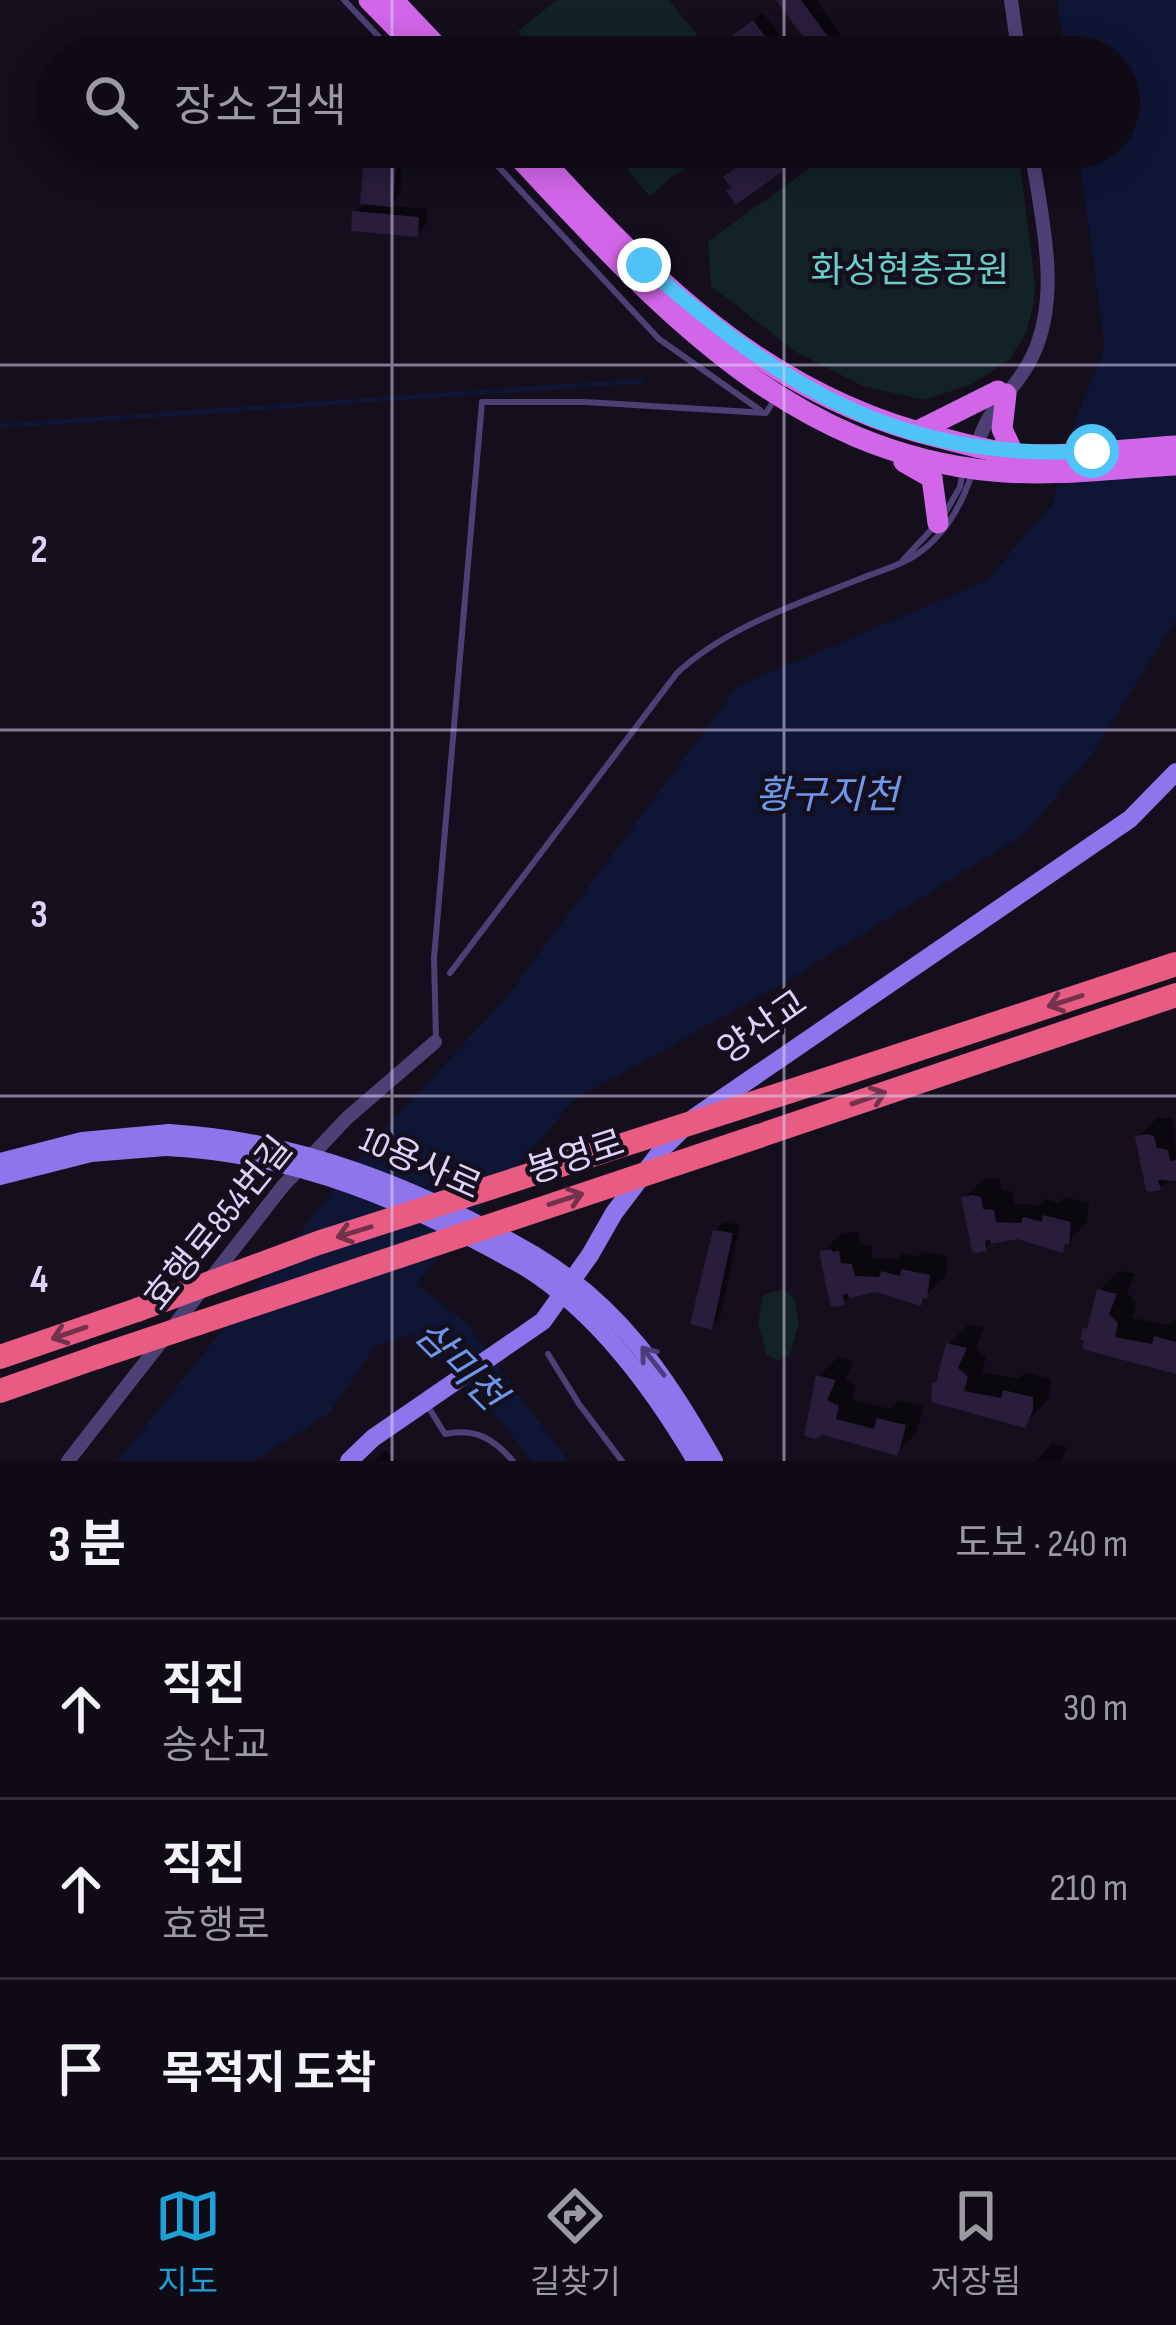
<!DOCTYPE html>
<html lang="ko">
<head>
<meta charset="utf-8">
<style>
  :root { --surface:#0f0a16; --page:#18131f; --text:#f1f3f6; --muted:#9b9aa1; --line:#2f2b35; --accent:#1ea0d7 }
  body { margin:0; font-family:"Sofia Sans Condensed","Noto Sans KR",sans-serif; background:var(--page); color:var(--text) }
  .stop { position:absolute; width:36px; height:36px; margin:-27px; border:9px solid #4fc3f7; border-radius:50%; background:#fff }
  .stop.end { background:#4fc3f7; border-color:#fff; box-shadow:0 3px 12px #0008 }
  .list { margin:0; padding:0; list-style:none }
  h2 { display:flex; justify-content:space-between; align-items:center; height:156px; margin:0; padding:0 48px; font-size:51px }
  h2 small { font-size:39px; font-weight:400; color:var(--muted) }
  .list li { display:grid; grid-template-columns:78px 1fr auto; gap:36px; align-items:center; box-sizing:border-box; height:180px; padding:0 48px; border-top:3px solid var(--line) }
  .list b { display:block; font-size:45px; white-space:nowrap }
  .list p { margin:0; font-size:39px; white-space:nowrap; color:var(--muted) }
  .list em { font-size:39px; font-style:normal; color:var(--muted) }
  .icon { flex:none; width:66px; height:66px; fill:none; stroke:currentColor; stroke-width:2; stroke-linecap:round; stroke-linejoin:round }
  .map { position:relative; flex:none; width:1176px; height:1461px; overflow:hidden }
  .search { position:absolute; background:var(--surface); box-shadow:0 6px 30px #0003; left:36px; right:36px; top:36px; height:132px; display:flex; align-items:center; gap:30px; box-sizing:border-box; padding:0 42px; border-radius:66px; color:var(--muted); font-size:45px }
  .sheet { height:696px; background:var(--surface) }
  nav { display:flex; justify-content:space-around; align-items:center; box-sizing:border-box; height:168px; border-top:3px solid var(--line); background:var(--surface); font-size:33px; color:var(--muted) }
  nav a { display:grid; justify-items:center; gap:6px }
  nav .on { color:var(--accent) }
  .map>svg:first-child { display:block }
  .green { fill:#122226 }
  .water { fill:#0f1535 }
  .shadow { fill:#0007 }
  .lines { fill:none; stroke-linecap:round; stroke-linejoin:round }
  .stream { stroke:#0f1535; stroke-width:4.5 }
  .building { fill:#291d3b }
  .lane { stroke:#4c4075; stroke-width:6 }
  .street { stroke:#4c4075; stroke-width:14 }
  .secondary { stroke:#8f75eb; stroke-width:18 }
  .primary { stroke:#d266e9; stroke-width:21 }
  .highway { stroke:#e85c83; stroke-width:24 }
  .secondary-bridge { stroke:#8f75eb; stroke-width:18 }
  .highway-bridge { stroke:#e85c83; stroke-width:24 }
  .oneway { stroke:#73314b }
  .oneway2 { stroke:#4b3c7a }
  .route { stroke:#4fc3f7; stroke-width:15 }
  .grid { fill:none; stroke:#ddd1f8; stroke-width:3; stroke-opacity:0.55 }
  .labels { text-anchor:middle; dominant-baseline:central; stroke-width:9; stroke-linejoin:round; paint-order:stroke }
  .park-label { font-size:36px; fill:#67cec8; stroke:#140e1d }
  .street-label { font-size:36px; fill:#ddd1f8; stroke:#140e1d }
  .water-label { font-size:39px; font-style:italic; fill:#6d97ea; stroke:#140e1d }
  .grid-label { font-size:39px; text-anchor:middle; font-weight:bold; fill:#ddd1f8; stroke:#140e1d; stroke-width:9; stroke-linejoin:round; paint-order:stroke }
</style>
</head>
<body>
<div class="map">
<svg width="1176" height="1461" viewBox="0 0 1176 1461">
  <rect width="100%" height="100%" fill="#140e1d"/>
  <g class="green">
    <polygon points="557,0 669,0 715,57 538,57 518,31"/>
    <polygon points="610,147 710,147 649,196"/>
    <polygon points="840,147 1018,147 1035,284 1034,302 1026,333 1009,360 972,384 924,400 863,386 796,352 711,286 708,241"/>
    <polygon points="783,1289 794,1298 799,1322 790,1354 778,1361 766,1354 758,1322 763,1295"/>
  </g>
  <polygon class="water" points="1057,0 1176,0 1176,620 1092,754 1026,833 782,984 574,1100 416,1284 466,1323 568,1461 532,1461 501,1422 415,1334 376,1345 329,1413 254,1461 118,1461 366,1149 505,999 738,686 986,581 1052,504 1079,410 1105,349 1078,147 1119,147 1119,57 1065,57"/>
  <g class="shadow">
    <polygon points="780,0 816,0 858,57 822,57"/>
    <polygon points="763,13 796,57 731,57 732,36"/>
    <polygon points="368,147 404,147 400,195 389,206 427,209 426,224 417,234 355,213 366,202"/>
    <polygon points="1157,1118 1173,1118 1175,1129 1176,1178 1159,1187 1138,1137"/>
    <polygon points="999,1178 1002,1190 1013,1192 1015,1204 1039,1205 1045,1199 1059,1203 1065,1197 1089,1203 1087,1222 1062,1249 1018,1235 993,1240 986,1248 964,1198 984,1179"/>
    <polygon points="724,1222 740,1225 720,1317 711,1326 715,1231"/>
    <polygon points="858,1232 860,1244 871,1246 873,1258 897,1259 903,1253 917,1257 924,1251 948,1257 945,1276 920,1303 876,1289 851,1294 844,1302 822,1252 842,1233"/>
    <polygon points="1119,1271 1135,1274 1127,1293 1136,1303 1132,1318 1170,1325 1176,1319 1176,1370 1086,1330 1091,1324 1100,1290"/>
    <polygon points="968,1325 984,1328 976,1348 986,1357 982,1372 1019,1379 1025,1372 1051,1379 1048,1399 1024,1425 935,1383 940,1378 949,1344"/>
    <polygon points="838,1357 853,1361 845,1380 856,1386 853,1400 890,1409 899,1400 923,1406 917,1433 897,1453 823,1431 818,1377"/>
    <polygon points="1052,1444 1067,1447 1062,1461 1035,1461"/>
    <polygon points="385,1450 397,1461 374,1461"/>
  </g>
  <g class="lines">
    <polyline class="stream" points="0,426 642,381"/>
  </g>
  <g class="building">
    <polygon points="776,0 801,0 843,57 818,57"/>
    <polygon points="753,20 780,57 728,57 719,45"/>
    <polygon points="365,147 398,147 392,207 360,204"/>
    <polygon points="765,147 816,147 736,205 726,191 731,188 723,177"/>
    <polygon points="352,211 419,217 418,237 351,231"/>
    <polygon points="1147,1134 1154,1136 1157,1148 1168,1150 1170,1161 1176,1160 1176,1181 1158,1180 1161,1190 1150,1192 1146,1190 1135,1136"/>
    <polygon points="973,1195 981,1197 983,1209 994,1210 996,1222 1021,1223 1023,1217 1042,1222 1043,1215 1071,1222 1069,1245 1065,1244 1063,1253 1017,1239 991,1244 990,1240 985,1241 987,1251 976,1253 972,1251 961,1197"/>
    <polygon points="713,1230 733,1233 712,1330 690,1324"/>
    <polygon points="831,1249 832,1252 839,1251 841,1263 852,1264 855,1276 879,1277 881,1271 900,1276 901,1269 930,1275 927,1299 923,1298 921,1306 876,1292 849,1298 848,1293 843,1295 845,1305 834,1307 830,1305 819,1251"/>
    <polygon points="1097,1289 1117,1294 1109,1314 1118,1323 1115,1337 1152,1344 1154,1336 1176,1342 1176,1374 1082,1349 1084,1340 1080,1340 1083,1328 1087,1329"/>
    <polygon points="946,1343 967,1348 958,1368 968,1377 964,1391 1001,1398 1003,1390 1033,1397 1033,1410 1025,1428 931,1402 932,1382 936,1383"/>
    <polygon points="816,1375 836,1380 827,1400 839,1406 836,1419 874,1429 877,1418 906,1425 898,1456 823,1435 815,1439 804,1436"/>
  </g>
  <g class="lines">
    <g class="lane">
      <polyline points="344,0 398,57"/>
      <polyline points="480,147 659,339 760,410"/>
      <polyline points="945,513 960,487 963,470"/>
      <polyline points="903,560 933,528"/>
      <path d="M450 973 677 673C727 627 795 605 857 580 876 572 900 566 916 555 944 536 962 505 972 473"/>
      <polyline points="436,1038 434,958 482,402 585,402 766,413 776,397"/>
      <polyline points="548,1354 579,1404 622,1461"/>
      <path d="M427 1405 445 1434C475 1428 493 1438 513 1461"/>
    </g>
    <g class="street">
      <polyline points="1011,0 1019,57"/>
      <path d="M976 451C986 405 1014 395 1032 357 1063 292 1040 215 1031 147"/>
      <polyline points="68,1461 283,1186 347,1118 435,1042"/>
    </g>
    <g class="secondary">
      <polyline points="0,1162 82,1141 169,1133"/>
      <polyline points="0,1176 91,1153 166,1147"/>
      <path d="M534 1255C619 1306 667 1377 714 1461"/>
      <path d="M525 1267C598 1313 653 1388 696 1461"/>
      <polyline points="349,1461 373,1438 543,1321 590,1255 614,1213 664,1147 695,1117 1130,819 1176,772"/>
    </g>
    <g class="primary">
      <polyline points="369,0 425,57"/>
      <polyline points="393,0 447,57"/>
      <path d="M509 147C646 292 779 451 993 471 1053 477 1116 468 1176 465"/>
      <path d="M531 147C649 277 765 396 941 438 969 445 1000 454 1030 455 1078 456 1128 449 1176 446"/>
      <polyline points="1006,394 1002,429 1013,453"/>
      <polyline points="918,431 998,391"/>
      <polyline points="904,462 932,478 938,523"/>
    </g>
    <g class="highway">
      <polyline points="825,1080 1176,964"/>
      <polyline points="759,1136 1176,995"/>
      <polyline points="0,1357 137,1310"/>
      <polyline points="0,1391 97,1357"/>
    </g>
    <g class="secondary-bridge">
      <path d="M169 1133C302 1141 420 1189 534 1255"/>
      <path d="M166 1147C297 1153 412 1203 525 1267"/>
    </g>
    <g class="highway-bridge">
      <polyline points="137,1310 318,1243 825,1080"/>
      <polyline points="97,1357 759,1136"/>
    </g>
  </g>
  <defs><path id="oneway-shaft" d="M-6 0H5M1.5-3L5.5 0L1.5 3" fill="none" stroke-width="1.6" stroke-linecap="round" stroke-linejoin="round" transform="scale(3)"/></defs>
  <g class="oneway">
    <use href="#oneway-shaft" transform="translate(1065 1001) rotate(162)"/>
    <use href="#oneway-shaft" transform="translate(869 1098) rotate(-19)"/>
    <use href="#oneway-shaft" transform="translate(566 1199) rotate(-18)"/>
    <use href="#oneway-shaft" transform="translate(354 1232) rotate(163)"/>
    <use href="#oneway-shaft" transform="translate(69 1333) rotate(161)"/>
  </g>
  <use class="oneway2" href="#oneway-shaft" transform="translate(653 1361) rotate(-128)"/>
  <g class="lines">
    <path class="route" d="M644 265C782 387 900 462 1092 451"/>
  </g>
  <path class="grid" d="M392 0V57M784 0V57M392 147V1461M784 147V1461M0 365H1176M0 730H1176M0 1096H1176"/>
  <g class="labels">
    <g class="park-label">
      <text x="910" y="271">화성현충공원</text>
    </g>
    <g class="street-label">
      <text transform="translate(763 1028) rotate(-35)">양산교</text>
      <text transform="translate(576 1158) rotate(-18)">봉영로</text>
      <text transform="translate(420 1164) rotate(24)">10용사로</text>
      <text transform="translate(219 1224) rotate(-51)">효행로854번길</text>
    </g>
    <g class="water-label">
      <text x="827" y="796">황구지천</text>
      <text transform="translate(459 1366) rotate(45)">삼미천</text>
    </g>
  </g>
  <g class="grid-label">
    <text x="39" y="562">2</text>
    <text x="39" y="927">3</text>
    <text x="39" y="1292">4</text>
  </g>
</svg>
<div class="stop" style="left:1092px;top:451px"></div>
<div class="stop end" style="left:644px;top:265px"></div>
<div class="search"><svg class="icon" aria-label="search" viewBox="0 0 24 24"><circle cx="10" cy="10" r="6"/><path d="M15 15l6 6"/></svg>장소 검색</div>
</div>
<section class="sheet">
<h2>3 분<small>도보 · 240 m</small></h2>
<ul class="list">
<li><svg class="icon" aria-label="ahead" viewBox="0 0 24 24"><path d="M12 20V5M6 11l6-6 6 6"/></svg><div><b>직진</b><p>송산교</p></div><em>30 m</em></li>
<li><svg class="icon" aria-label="ahead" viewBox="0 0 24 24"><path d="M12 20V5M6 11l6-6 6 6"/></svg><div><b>직진</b><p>효행로</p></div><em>210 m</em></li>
<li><svg class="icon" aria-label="arrive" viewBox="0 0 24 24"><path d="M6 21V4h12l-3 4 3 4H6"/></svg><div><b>목적지 도착</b></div></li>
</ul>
</section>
<nav>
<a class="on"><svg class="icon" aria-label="map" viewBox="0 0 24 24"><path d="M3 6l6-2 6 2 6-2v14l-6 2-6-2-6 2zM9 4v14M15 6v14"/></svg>지도</a>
<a><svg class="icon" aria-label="directions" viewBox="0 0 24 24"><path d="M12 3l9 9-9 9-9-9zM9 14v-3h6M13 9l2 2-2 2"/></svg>길찾기</a>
<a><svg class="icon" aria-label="saved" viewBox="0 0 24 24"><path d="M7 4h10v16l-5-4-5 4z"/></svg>저장됨</a>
</nav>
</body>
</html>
